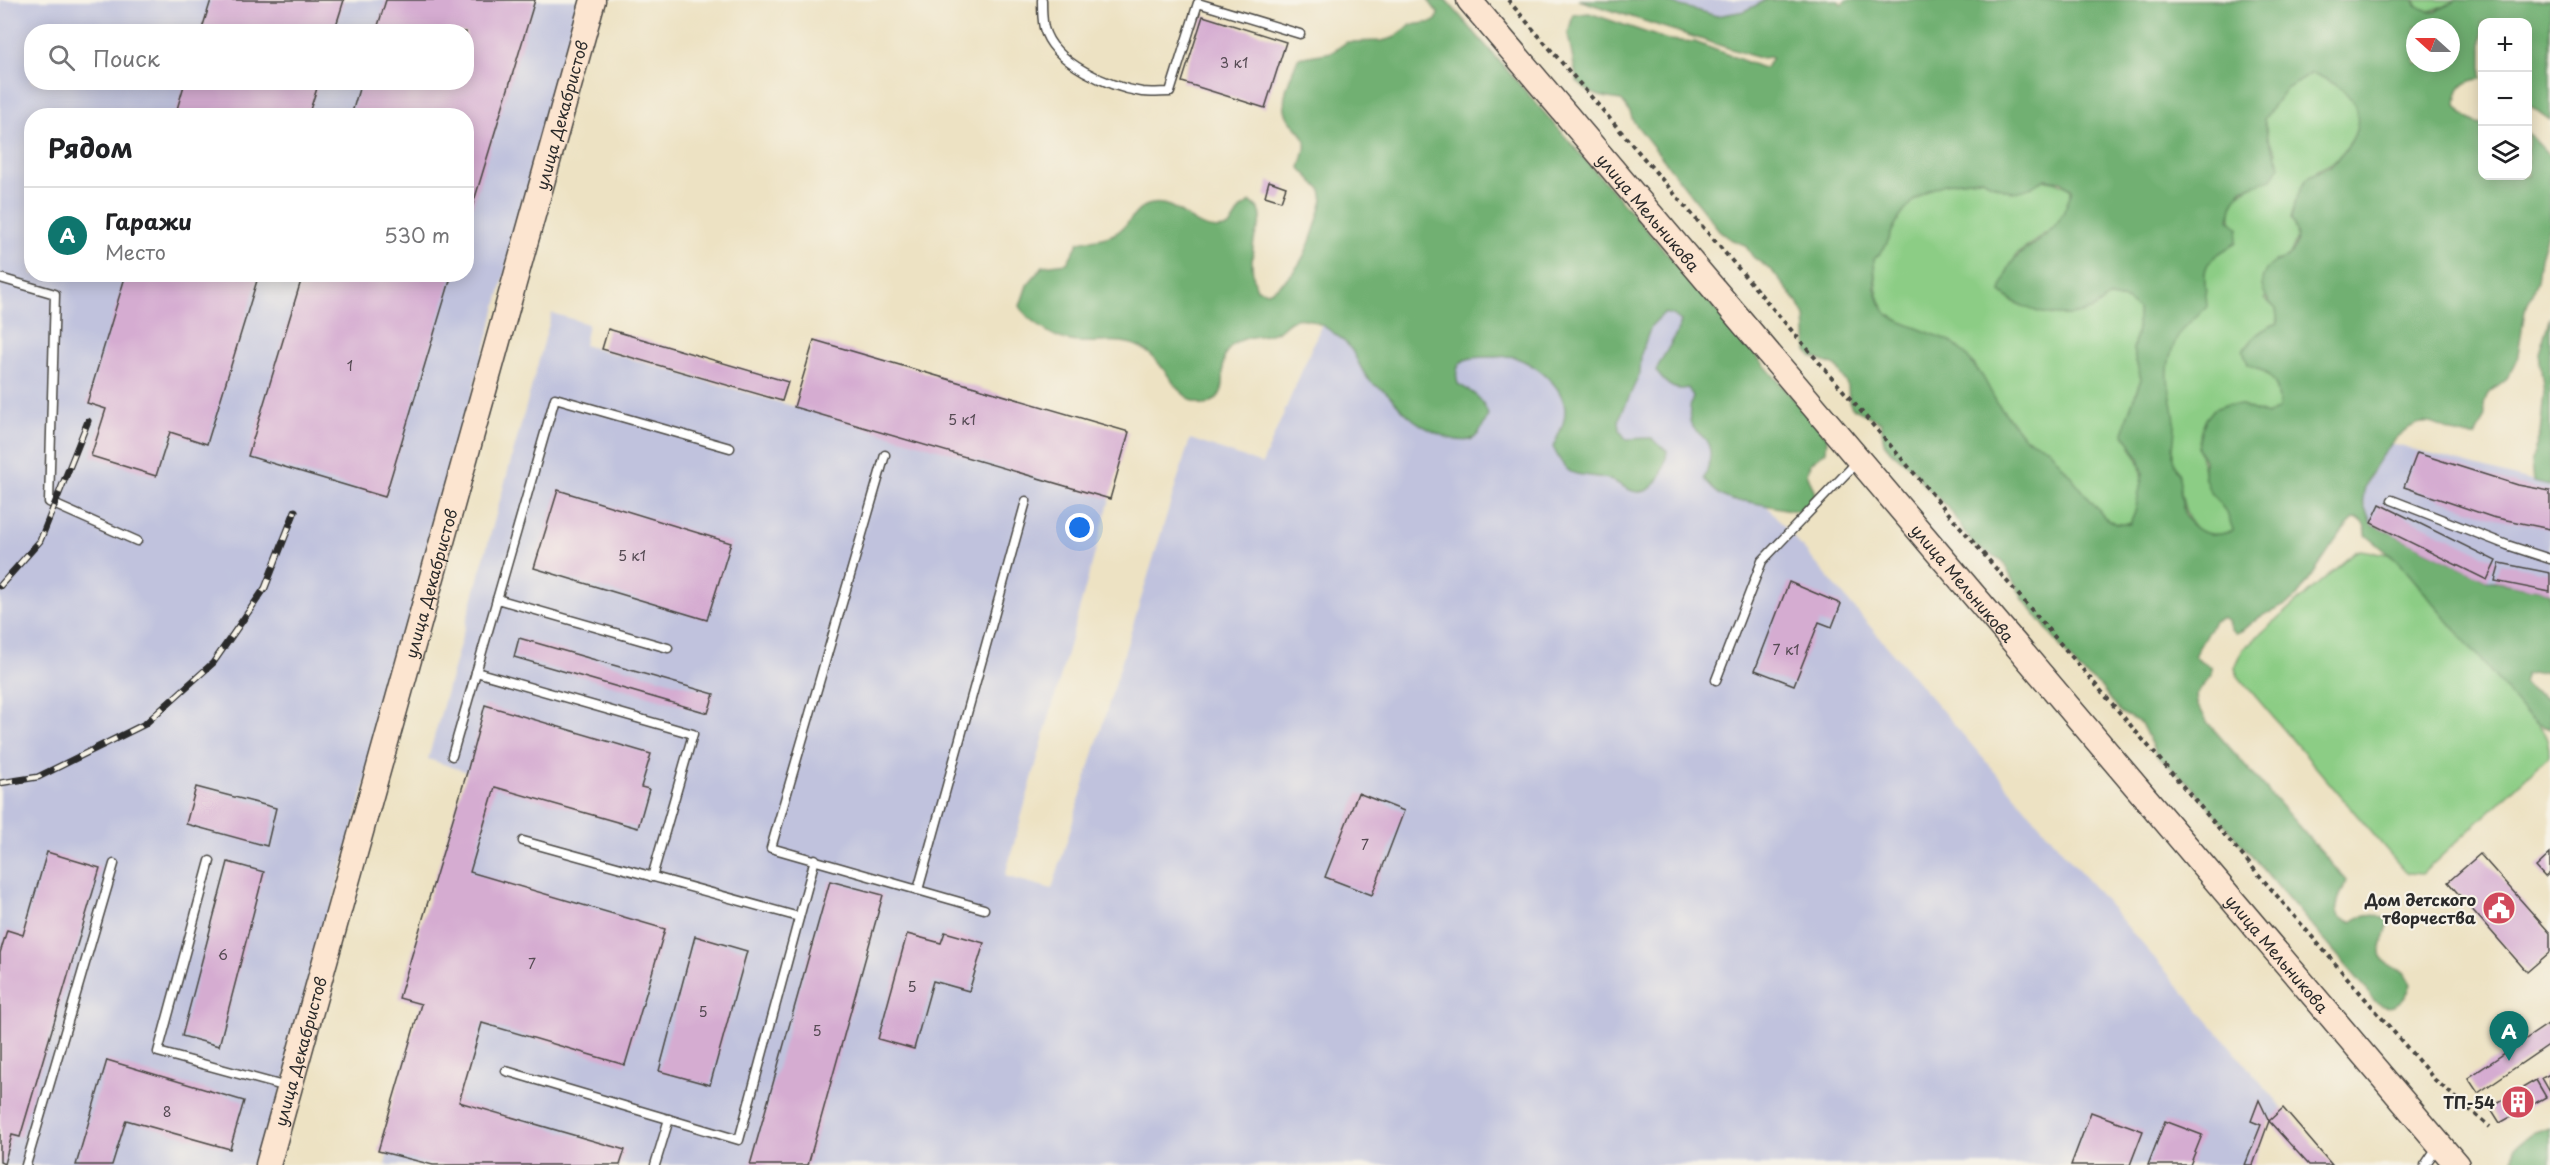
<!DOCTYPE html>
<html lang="ru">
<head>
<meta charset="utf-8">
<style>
  :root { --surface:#fff; --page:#f2f2f2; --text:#202124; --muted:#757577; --line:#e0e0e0; --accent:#0f766e }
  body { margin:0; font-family:"Playpen Sans",sans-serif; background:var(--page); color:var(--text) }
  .controls { position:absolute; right:18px; top:18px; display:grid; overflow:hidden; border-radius:12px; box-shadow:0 3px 15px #0003 }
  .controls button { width:54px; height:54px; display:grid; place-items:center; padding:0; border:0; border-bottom:2px solid var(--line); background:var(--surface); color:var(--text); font:30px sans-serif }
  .compass { position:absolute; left:2406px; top:18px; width:54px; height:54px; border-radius:50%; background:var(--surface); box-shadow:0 3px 15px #0003; rotate:291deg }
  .you { position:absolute; left:1080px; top:528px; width:21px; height:21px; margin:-15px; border:4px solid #fff; border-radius:50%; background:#1a73e8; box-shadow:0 0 0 9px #1a73e833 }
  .badge { display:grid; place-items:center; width:39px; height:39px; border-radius:50%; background:var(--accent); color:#fff; font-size:20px; font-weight:700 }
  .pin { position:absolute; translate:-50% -50px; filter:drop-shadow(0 2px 3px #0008) }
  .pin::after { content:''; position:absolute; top:32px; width:21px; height:18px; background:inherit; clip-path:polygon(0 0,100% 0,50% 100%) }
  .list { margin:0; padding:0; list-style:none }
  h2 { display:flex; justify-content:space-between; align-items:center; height:78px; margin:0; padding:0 24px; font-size:26px }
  h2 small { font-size:20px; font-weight:400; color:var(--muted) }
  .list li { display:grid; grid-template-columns:39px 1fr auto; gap:18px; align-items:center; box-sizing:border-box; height:96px; padding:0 24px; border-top:2px solid var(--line) }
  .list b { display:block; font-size:22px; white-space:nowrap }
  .list p { margin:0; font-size:20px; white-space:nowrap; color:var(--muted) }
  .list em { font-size:20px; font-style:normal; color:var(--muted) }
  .icon { flex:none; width:33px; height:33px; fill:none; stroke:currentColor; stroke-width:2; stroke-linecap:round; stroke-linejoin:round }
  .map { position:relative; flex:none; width:2550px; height:1165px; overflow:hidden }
  .search { position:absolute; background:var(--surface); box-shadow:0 3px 15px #0003; left:24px; top:24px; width:450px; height:66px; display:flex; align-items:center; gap:15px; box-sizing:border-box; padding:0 21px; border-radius:24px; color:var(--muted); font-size:22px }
  .panel { position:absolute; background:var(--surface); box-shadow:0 3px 15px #0003; left:24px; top:108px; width:450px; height:174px; border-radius:24px }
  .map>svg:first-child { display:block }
  .industrial { fill:#c0c2dd; fill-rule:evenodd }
  .green { fill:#8ccd85; stroke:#5c7c58; stroke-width:1.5 }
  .forest { fill:#71b072; stroke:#4e6e4e; stroke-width:1.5; fill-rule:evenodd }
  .building { fill:#d5acd1 }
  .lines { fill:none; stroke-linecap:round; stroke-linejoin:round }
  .lane-casing { stroke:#484642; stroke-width:11 }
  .secondary-casing { stroke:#484642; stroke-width:27 }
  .path { stroke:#484642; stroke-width:4; stroke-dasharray:4.5 4.5; stroke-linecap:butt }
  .lane { stroke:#fff; stroke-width:8 }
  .secondary { stroke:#fce5d0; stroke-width:24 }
  .rail-casing { stroke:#2b2b2b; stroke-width:7 }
  .rail { stroke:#f7f3e8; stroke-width:4.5; stroke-dasharray:14; stroke-linecap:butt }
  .labels { text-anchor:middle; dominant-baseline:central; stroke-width:4.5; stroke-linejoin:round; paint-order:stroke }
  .number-label { font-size:14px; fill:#564b54 }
  .street-label { font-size:16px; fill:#2b2b2b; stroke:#f7f3e8 }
  .poi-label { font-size:16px; font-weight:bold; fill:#2b2b2b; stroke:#f7f3e8; text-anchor:end }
</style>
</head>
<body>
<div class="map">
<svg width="2550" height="1165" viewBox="0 0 2550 1165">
  <rect width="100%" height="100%" fill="#f7f3e8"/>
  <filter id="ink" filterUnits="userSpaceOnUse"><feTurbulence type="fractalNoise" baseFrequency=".0167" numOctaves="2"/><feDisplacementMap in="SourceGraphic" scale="12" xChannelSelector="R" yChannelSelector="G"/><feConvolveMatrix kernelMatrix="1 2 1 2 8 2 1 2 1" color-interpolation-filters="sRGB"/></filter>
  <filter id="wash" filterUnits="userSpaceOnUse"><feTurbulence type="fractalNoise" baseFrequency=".008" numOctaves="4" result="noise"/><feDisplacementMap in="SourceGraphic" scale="24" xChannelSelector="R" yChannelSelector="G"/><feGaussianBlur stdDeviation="1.35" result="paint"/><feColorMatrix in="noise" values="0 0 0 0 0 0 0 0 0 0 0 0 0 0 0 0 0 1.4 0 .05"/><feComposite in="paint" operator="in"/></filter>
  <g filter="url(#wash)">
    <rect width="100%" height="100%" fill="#ede2c3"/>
    <g class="industrial">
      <path d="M0 0H580L261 1165H0ZM32 32H466V82H32ZM32 116H466V274H32Z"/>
      <polygon points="1579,0 1790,0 1759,58"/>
      <polygon points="1447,31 1757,382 1730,463 2283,1108 2269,1121 2259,1101 2251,1121 2261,1125 2245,1165 385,1165 421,1004 399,998 467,772 428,759 552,313 588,324 584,345 1110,499 1005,876 1052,889 1190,439 1262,464"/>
      <polygon points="2392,444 2550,486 2550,592 2487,580 2371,523 2363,500 2364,490 2378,460"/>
    </g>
    <g class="green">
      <path d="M2414 0H2456C2442 8 2424 20 2414 0Z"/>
      <path d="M2312 73C2348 86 2375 113 2346 148 2337 160 2331 165 2317 170 2313 184 2295 250 2289 256 2285 259 2279 260 2275 261L2265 299 2276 309 2278 323C2262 329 2253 336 2243 351L2248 364C2272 373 2280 383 2279 409L2267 415 2241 405 2198 447 2209 490 2227 513 2234 530C2189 549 2183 509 2179 477 2178 471 2175 465 2173 459 2171 447 2176 435 2174 423 2172 399 2163 379 2170 355 2176 332 2193 311 2206 291 2200 260 2212 257 2236 243 2228 216 2225 195 2257 184L2276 152 2268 138 2264 119 2286 89Z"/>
      <path d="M1981 179 2012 192C2037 182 2049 172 2072 191L2063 215 2054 227 2016 255 2001 292 2013 302 2029 308 2093 309 2110 297 2126 300 2138 309V323L2133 350 2141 379 2136 393 2131 447C2148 470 2142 499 2130 524H2117L2104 517 2049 450 2024 437 1997 403 1974 364 1887 314C1875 296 1875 280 1874 258 1890 246 1888 235 1898 220 1919 187 1945 181 1981 179Z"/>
      <path d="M2360 550 2388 554 2400 563 2524 711C2539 725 2550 734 2549 756L2422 874 2409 873 2403 869 2237 675 2235 668 2243 649 2355 552Z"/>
    </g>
    <g class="forest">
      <path d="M1428 0H1446L1827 437 1826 451 1810 464 1807 473 1816 496 1813 505 1800 512 1745 501C1728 503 1714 492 1704 479 1707 471 1711 459 1710 451 1707 427 1680 438 1693 396L1688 388C1673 392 1665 383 1656 371 1663 353 1677 339 1681 321L1673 315 1664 313 1651 326 1641 354 1640 373 1619 419 1620 431 1626 439 1651 438 1667 451C1665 470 1656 497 1633 491 1624 488 1617 482 1608 479 1575 471 1570 483 1553 447 1559 433 1568 419 1564 403 1558 381 1534 364 1514 357 1509 355 1502 357 1496 357 1476 357 1450 354 1458 384 1474 393 1482 397 1488 415 1485 423 1481 433 1474 438 1458 448 1420 426 1408 415 1400 408 1394 400 1386 392 1381 388 1375 386 1371 382 1360 372 1357 354 1347 344 1335 333 1312 315 1295 319 1287 321 1283 329 1276 332 1262 338 1246 334 1233 345 1210 364 1239 391 1206 405 1175 401 1168 364 1143 349 1112 330 1080 357 1042 328 1033 321 1025 316 1020 306L1027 285 1043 266 1067 263 1079 242C1091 239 1105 240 1116 233 1129 226 1136 206 1152 204 1182 199 1191 237 1229 227L1241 208 1251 202C1257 207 1261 210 1261 218 1261 224 1257 230 1255 236 1251 255 1250 272 1257 289L1268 292C1304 275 1313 235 1323 200L1321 190 1300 168C1302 159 1309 145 1303 136 1299 127 1289 124 1286 113 1280 96 1292 74 1298 58L1332 52 1347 42 1382 41 1393 38 1411 25 1433 22 1437 19 1438 13Z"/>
      <path d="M1579 0H1659L1717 16 1745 11 1766 0H1838L1841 4 1847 0H2414L2416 5 2430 12H2436L2456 0H2550V120L2528 104V22H2482V79C2465 79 2456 88 2456 106 2463 115 2471 123 2482 124V176H2528V133L2550 156V223L2540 257 2537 280 2525 311 2517 360 2506 380 2487 395 2484 405 2485 415 2475 437C2455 438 2440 421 2422 423 2398 425 2361 478 2363 501 2364 508 2369 516 2371 523L2487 580 2550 592V671L2526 674 2523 682 2528 688 2550 701V729L2538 724 2524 712 2400 563 2366 535C2366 526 2364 522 2356 518 2342 524 2310 583 2294 599 2285 608 2269 611 2258 618 2249 624 2246 631 2235 633L2230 628 2228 621 2222 618 2214 621 2194 656 2211 667V675L2196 695 2197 703 2208 723 2346 880C2343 895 2323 916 2352 922 2367 912 2372 912 2389 922 2381 952 2368 958 2404 972L2411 984C2406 1001 2392 1015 2375 1001 2370 997 2368 990 2363 985L2188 782 2157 756 2141 723 2121 713 2101 687 2079 670 2023 599 2002 560 1974 546 1948 507 1924 485 1915 471 1889 449 1884 443 1881 422 1852 408 1849 401 1848 387 1840 372 1836 366 1812 357 1807 351 1805 316 1798 303 1772 271 1753 257 1745 245 1730 239 1719 230 1633 121 1630 112 1621 100C1604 98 1588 95 1577 81L1568 34 1573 15 1589 13 1668 40 1695 42 1760 67 1766 68 1772 57 1759 58ZM2415 27H2451V63H2415ZM2312 73C2362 92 2373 124 2334 163 2327 170 2315 170 2307 179 2298 190 2295 205 2291 218 2297 230 2301 246 2288 257 2284 259 2279 260 2275 262 2254 276 2261 295 2276 309L2278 323C2262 329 2253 336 2243 351L2248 364C2272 373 2280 383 2279 409L2267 415 2241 405 2228 404 2214 409 2206 419 2201 431 2198 447 2204 461V476L2209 490 2227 513 2233 530C2217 538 2195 535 2186 517 2180 505 2181 489 2179 476 2178 470 2174 464 2173 458 2172 448 2175 437 2175 426 2175 400 2162 381 2171 353 2177 332 2190 321 2207 307 2204 266 2198 265 2236 243L2238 228 2229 219 2233 204 2242 189 2272 179 2280 165 2268 138 2264 119 2286 89ZM1981 179C2011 193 2017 198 2045 179L2061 181 2072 190C2067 204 2063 217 2053 228 2026 256 2010 247 2001 292 2024 312 2061 322 2090 310 2097 308 2103 302 2110 297L2126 300 2138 309V323L2133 350 2141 379 2126 420 2124 434 2139 458 2143 473 2135 512 2130 524H2117L2104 517 2049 449 2024 437 1997 403 1983 377 1963 352 1950 341 1899 321 1887 314 1880 303 1875 288 1874 259C1890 246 1888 235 1898 220 1919 187 1945 181 1981 179Z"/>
      <polygon points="2550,317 2550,486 2533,482 2531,463 2540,433 2544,393 2539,353"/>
      <polygon points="2550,1127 2550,1165 2512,1165 2515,1147 2532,1133"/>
    </g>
    <g id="blocks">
      <g class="building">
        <polygon points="211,0 344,0 334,32 201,32"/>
        <polygon points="386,0 535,0 467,224 466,116 351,116 361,82 466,82 466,32 376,32"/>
        <polygon points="1203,16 1286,42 1265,108 1182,82"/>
        <polygon points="185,82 319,82 308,116 175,116"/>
        <polygon points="1269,181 1286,187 1281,201 1265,196"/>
        <polygon points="126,274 259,274 207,444 170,432 156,476 91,456 106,409 87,403"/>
        <polygon points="303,274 452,274 385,497 248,456"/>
        <polygon points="608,329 788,382 782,401 602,349"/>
        <polygon points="814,340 1129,432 1110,499 794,407"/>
        <polygon points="2417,453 2518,485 2550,491 2550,529 2492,517 2404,487"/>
        <polygon points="558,490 731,543 707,620 534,568"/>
        <polygon points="2380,504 2496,561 2487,580 2371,523"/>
        <polygon points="2500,563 2550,573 2550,592 2495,581"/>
        <polygon points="1789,582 1841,604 1832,627 1819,622 1794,685 1755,670"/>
        <polygon points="519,638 714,694 708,713 514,657"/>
        <polygon points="485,705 651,754 641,787 649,789 638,828 495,787 470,872 665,929 625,1065 482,1023 459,1102 625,1150 620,1165 433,1165 378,1151 421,1004 399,998 467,772"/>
        <polygon points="196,787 276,808 267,846 186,824"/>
        <polygon points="1358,793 1404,811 1372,895 1325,877"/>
        <polygon points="47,852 100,868 20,1137 12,1135 4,1164 0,1162 0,953 7,930 23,935"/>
        <polygon points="2480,854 2550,933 2550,952 2527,972 2448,882"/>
        <polygon points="2550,854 2550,873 2545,877 2536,867"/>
        <polygon points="228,862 264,872 219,1046 182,1036"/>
        <polygon points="830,881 883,895 808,1165 750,1165"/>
        <polygon points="945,932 984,943 969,991 933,981 914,1049 878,1039 907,934 941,943"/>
        <polygon points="695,936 747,951 710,1085 659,1071"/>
        <polygon points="2548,1024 2550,1044 2478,1093 2468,1078"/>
        <polygon points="107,1060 244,1101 230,1149 126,1120 112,1165 76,1165"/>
        <polygon points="2550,1074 2550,1092 2542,1078"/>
        <polygon points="2536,1080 2546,1097 2500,1123 2490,1107"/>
        <polygon points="2259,1100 2269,1121 2253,1165 2245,1165 2261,1125 2251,1121"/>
        <polygon points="2283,1108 2332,1165 2309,1165 2269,1121"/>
        <polygon points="2091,1112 2143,1131 2130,1165 2071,1165"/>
        <polygon points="2165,1121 2202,1135 2190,1165 2148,1165"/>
      </g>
    </g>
  </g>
  <g filter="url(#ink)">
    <use href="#blocks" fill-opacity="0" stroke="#484642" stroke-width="1.5"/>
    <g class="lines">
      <g class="lane-casing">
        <g id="lane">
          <path d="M1042 0C1042 9 1042 19 1044 28 1053 63 1110 87 1142 92 1151 93 1161 92 1170 92L1198 3 1300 34"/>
          <polyline points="0,278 55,294 49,502 137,541"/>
          <polyline points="885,455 771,848 984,909"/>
          <polyline points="2392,500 2507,545 2550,559"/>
          <polyline points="497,599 668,648"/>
          <polyline points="476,672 693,734 652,877"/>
          <polyline points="1716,680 1762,561 1857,462"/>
          <polyline points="452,756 555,398 730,448"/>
          <polyline points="523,841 799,917"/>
          <polyline points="210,861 158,1052 287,1087"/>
          <polyline points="918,890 1026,501"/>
          <polyline points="506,1071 739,1140 815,859"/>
          <polyline points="26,1165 114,864"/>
          <polyline points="655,1165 669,1119"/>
          <polyline points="2425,1165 2438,1146"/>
        </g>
      </g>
      <g class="secondary-casing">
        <g id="secondary">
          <path id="s1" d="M1469 0 2457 1165"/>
          <path id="s2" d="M268 1165 593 0"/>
        </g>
      </g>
      <polyline class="path" points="1508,0 2435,1080 2490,1127"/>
      <use href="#lane" class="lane"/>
      <use href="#secondary" class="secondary"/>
      <g class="rail-casing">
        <g id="rail">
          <polyline points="0,586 40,541 88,421"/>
          <polyline points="0,783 38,777 145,724 213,663 265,588 295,511"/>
        </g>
      </g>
      <use href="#rail" class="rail"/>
    </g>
  </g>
  <defs>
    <g id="civic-disc" transform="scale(1.725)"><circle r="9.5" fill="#d1495b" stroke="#f7f3e8"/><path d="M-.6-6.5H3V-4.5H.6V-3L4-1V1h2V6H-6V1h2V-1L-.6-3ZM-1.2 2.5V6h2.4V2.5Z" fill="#fff"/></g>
    <g id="building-disc" transform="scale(1.725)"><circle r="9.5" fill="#d1495b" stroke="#f7f3e8"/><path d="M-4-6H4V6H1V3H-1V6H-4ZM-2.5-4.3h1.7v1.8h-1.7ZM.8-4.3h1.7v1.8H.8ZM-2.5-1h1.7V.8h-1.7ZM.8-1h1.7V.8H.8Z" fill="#fff"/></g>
  </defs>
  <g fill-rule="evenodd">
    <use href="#civic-disc" x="2499" y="908"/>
    <use href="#building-disc" x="2518" y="1102"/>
  </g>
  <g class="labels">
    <g class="number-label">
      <text x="1234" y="62">3 к1</text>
      <text x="350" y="365">1</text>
      <text x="962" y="419">5 к1</text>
      <text x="632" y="555">5 к1</text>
      <text x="1786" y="649">7 к1</text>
      <text x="1365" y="844">7</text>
      <text x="223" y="954">6</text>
      <text x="532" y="963">7</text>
      <text x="912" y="986">5</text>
      <text x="703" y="1011">5</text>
      <text x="817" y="1030">5</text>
      <text x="167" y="1111">8</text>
    </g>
    <g class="street-label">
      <text stroke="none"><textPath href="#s2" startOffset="1090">улица Декабристов</textPath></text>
      <text stroke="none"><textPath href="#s1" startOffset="278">улица Мельникова</textPath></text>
      <text stroke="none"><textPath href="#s2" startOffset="604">улица Декабристов</textPath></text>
      <text stroke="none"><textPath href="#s1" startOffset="764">улица Мельникова</textPath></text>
      <text stroke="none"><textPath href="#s1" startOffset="1250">улица Мельникова</textPath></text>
      <text stroke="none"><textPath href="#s2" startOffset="118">улица Декабристов</textPath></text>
    </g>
    <g class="poi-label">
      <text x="2476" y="899">Дом детского<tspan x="2476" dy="18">творчества</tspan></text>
      <text x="2495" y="1102">ТП-54</text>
    </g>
  </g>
</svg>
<div class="controls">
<button>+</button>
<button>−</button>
<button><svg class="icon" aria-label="layers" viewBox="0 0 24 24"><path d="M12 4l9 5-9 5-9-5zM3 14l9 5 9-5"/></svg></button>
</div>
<svg class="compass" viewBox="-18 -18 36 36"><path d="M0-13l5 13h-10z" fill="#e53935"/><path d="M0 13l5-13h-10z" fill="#757577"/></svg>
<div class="you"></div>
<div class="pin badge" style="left:2509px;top:1061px">A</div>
<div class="search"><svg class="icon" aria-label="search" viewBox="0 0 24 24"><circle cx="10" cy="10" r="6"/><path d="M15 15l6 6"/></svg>Поиск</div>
<section class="panel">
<h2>Рядом<small></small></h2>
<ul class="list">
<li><span class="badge">A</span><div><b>Гаражи</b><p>Место</p></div><em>530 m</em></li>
</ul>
</section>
</div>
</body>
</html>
